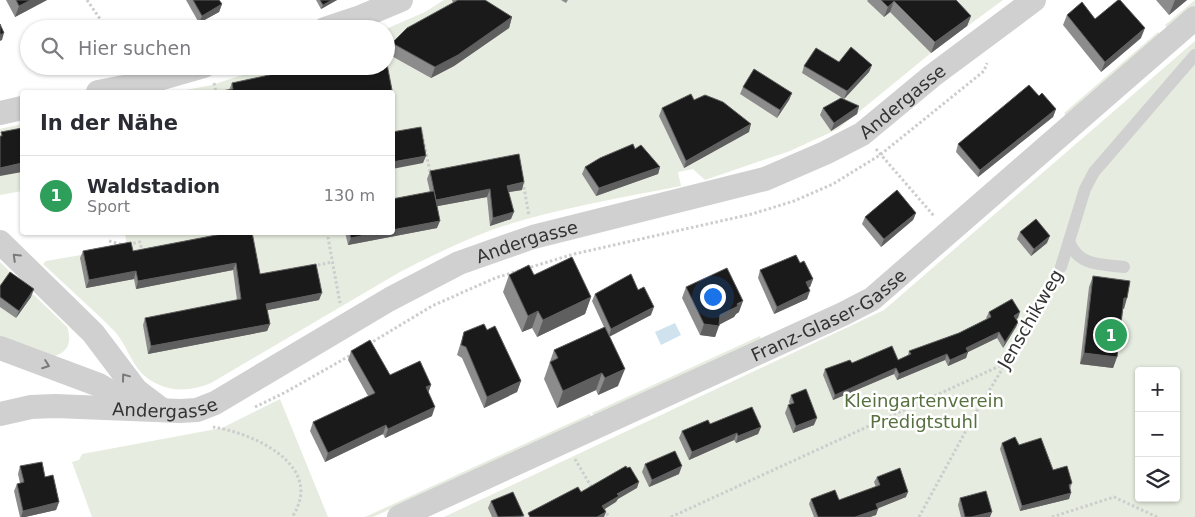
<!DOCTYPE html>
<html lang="de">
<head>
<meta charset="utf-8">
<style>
  :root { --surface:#fff; --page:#f2f2f3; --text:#2b2b33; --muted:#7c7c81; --line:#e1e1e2; --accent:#2563eb }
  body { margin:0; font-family:"DejaVu Sans",sans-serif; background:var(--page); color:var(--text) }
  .controls { position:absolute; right:15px; bottom:15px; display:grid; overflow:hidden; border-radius:5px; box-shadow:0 1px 4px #0004 }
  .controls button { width:45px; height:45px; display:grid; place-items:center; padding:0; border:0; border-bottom:1px solid var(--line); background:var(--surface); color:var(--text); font:25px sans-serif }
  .you { position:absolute; left:712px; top:296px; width:18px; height:18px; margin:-12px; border:4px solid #fff; border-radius:50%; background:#1a73e8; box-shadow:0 0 0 8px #1a73e833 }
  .badge { display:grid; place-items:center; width:32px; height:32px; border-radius:50%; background:var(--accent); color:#fff; font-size:16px; font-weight:700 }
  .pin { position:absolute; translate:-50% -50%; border:2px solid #fff; box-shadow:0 1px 5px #0006 }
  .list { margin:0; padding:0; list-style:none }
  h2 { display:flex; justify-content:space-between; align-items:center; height:65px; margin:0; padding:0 20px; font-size:21px }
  h2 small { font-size:16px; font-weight:400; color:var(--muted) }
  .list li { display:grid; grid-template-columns:32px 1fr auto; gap:15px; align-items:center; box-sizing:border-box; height:80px; padding:0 20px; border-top:1px solid var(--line) }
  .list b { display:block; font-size:19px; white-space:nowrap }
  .list p { margin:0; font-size:16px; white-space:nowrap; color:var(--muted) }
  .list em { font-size:16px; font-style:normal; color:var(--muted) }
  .icon { flex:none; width:28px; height:28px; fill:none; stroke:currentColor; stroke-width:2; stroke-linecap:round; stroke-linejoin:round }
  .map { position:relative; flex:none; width:1195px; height:517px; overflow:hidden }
  .search { position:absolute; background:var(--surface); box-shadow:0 1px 4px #0004; left:20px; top:20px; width:375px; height:55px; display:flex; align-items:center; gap:12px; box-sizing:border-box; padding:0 18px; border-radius:28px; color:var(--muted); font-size:19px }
  .panel { position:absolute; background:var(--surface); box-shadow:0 1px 4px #0004; left:20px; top:90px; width:375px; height:145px; border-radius:5px }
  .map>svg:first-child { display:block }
  .green { fill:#e6ecdf; fill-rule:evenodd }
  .water { fill:#cfe2ee }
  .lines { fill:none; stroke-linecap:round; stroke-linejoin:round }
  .path { stroke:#cdcdcd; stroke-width:3; stroke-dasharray:2.5 2.5; stroke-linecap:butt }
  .lane { stroke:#d0d0d0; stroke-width:12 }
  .street { stroke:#d0d0d0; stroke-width:24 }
  .wall { fill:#8c8c8c }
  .shaded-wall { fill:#5f5f5f }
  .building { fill:#1a1a1a; stroke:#5f5f5f }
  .oneway { stroke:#7a7a7a }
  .labels { text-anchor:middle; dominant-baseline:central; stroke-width:5; stroke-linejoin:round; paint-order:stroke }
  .street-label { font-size:18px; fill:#333; stroke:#fff }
  .park-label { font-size:18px; fill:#56703f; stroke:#fff }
</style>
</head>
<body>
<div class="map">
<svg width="1195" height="517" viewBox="0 0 1195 517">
  <rect width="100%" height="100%" fill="#fff"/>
  <g class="green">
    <path d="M444 0H1003L931 53 838 129 790 151 705 180 693 169 678 172 681 186C619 198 554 209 494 229 462 241 431 256 400 272L211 383C186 394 157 392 138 369 130 358 125 344 116 333 93 309 67 287 43 264L46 261 127 247 125 233 392 232V92H176L212 85 270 66H386V29L425 12Z"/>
    <polygon points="1195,0 1195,5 1168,29 1165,25"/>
    <polygon points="1158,32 1161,35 1067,117 1064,113"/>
    <path d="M1195 41V517H444L884 310ZM1139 371H1176V498H1139Z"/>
    <polygon points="22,124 22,191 0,195 0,129"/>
    <path d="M0 262 67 327C72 341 69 352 54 356L0 339Z"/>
    <polygon points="760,336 761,339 594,416 592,413"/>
    <polygon points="280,399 328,517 92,517 72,462 79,460 82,454 222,428"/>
    <polygon points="590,414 592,417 373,517 365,517"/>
  </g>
  <polygon class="water" points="675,323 681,335 661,345 655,332"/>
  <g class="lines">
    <g class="path">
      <polyline points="87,0 107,29"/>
      <polyline points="214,83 216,92"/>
      <polyline points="418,129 421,128 430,172 433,172"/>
      <polyline points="876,149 934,216"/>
      <polyline points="523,182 529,216"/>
      <polyline points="327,232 340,303"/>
      <polyline points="109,241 124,245 140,242 142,251 144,250"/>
      <polyline points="313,266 332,262"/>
      <polyline points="369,344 432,306 495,278 574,254 752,214 794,201 833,184 880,155 984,71 987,63"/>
      <polyline points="255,407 284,393 351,355"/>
      <path d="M213 427C254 433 326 466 292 517"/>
      <polyline points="575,459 592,488"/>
      <polyline points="604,509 609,517"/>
      <polyline points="671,517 1004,364"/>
      <polyline points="919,517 975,414 1055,282"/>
      <polyline points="1052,517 1114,497 1157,517"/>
    </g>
    <g class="lane">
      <path d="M1069 241C1078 266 1100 264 1124 267"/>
      <polyline points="1061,267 1085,189 1094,172 1195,55"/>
    </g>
    <g class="street">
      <polyline points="325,29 358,18 401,0"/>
      <polyline points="98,92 145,83 204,66"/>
      <polyline points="0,113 22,108"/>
      <polyline points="0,242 93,333 136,390 161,409"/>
      <polyline points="0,348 99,385 131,404 140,406"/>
      <path id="s1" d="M0 414 31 407 55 406 180 411 197 410 215 403 390 299 459 263 533 237 765 179 825 153 862 134 932 76 1034 0"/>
      <path id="s2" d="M399 517 843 314 872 299 1195 18"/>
    </g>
  </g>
  <g class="wall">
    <polygon points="6,0 47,0 15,17"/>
    <polygon points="186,0 219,0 222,4 219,12 199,23"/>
    <polygon points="316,0 337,0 321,9"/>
    <polygon points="452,0 485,0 512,17 509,28 454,66 431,78 388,54 392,43 453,3"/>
    <polygon points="561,0 568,0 566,3"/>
    <polygon points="868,0 956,0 971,16 967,26 931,53 890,12 884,17 867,1"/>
    <polygon points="1156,0 1187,0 1169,15"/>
    <polygon points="1067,15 1095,19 1141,38 1101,72 1063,25"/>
    <polygon points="839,62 872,65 869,72 844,99 802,73 804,66"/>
    <polygon points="366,72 229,90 232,83"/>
    <polygon points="743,87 792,93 789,100 777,118 740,94"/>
    <polygon points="1039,96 1056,109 1053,117 978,177 956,152 958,144"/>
    <polygon points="694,100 749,132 684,168 659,116 662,108"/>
    <polygon points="859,106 857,114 831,131 820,115 823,108"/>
    <polygon points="635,149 660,167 658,174 596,196 582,174 585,167"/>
    <polygon points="430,171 522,190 508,192 511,219 490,226 487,197 437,206 437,228 348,245 345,232 392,232 430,192 427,179"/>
    <polygon points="916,213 913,220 881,247 862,224 865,217"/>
    <polygon points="232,232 260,274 319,300 267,310 270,324 267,331 148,354 143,325 145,318 237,300 233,270 136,289 134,279 86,288 80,258 83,251 133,251"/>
    <polygon points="1020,232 1047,243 1031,256 1017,239"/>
    <polygon points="800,263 813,279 810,287 808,288 807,299 774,314 758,278 760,270"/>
    <polygon points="509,275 534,275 591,297 585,314 537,337 532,328 522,332 503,292"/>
    <polygon points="1093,276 1124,309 1123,309 1117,357 1113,368 1080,364 1089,287"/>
    <polygon points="0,286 31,297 16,318 0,307"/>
    <polygon points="686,287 739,312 736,314 734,317 719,324 715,337 700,335 682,298"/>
    <polygon points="595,294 651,315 609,336 618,386 598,395 596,390 557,408 544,379 554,350 604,327 592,301"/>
    <polygon points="989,312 1018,318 1016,319 1018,322 1016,327 1003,348 997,338 968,352 966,358 948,366 945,360 897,380 894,374 833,400 823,375 825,369 852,363 898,360 908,355 909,351 959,333 987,319 986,318"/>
    <polygon points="487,330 521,381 517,392 484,408 462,358 457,355 464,332"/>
    <polygon points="351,351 390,375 431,385 428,393 432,416 385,438 383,434 325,462 310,431 313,422 368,396 348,360"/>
    <polygon points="791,395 814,425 793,433 785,413 788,405 790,405 789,402"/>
    <polygon points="710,424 761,427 758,434 736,443 734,440 689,460 679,438 682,431"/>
    <polygon points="1002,443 1019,445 1072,483 1070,489 1069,499 1020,511 1000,449"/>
    <polygon points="645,464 679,474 649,487 642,472"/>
    <polygon points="20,466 45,477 59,502 56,510 25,517 20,517 14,491 17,484 20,483 18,474"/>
    <polygon points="877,477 906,497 878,508 876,515 870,517 814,517 809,504 811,499 839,500 876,487 874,482"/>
    <polygon points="960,498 990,517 961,517 958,505"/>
    <polygon points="491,501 523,517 492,517 488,508"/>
  </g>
  <g class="shaded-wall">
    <polygon points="31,0 47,0 15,17 19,6"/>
    <polygon points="332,0 337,0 321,9 323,5"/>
    <polygon points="1175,0 1187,0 1169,15"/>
    <polygon points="894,1 890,12 884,17 888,7"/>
    <polygon points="222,4 219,12 199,23 202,16"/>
    <polygon points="971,16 967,26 931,53 935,42"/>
    <polygon points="512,17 509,28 454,66 431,78 435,67"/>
    <polygon points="1145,28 1141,38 1101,72 1105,62"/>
    <polygon points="4,33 2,40 0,41 0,35"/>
    <polygon points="872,65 869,72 844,99 847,91"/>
    <polygon points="792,93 789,100 777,118 780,110"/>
    <polygon points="859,106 857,114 831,131 834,123"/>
    <polygon points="1056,109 1053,117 978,177 980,170"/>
    <polygon points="751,124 749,132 684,168 686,161"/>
    <polygon points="426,156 423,163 392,169 392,162"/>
    <polygon points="22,163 22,172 0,176 0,168"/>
    <polygon points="660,167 658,174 596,196 599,188"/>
    <polygon points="524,182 522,190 504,193 507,186"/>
    <polygon points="490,189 487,197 433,207 436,200"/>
    <polygon points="514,212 511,219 490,226 493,218"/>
    <polygon points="916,213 913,220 881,247 884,239"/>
    <polygon points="440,221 437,228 348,245 351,238 379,232 392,232 392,230"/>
    <polygon points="1050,236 1047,243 1031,256 1034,249"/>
    <polygon points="236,263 233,270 136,289 138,281"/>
    <polygon points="136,271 134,279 86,288 89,280"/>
    <polygon points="813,279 810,287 803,290 806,282"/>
    <polygon points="34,289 31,297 16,318 19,311"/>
    <polygon points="810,291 807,299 774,314 777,307"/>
    <polygon points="322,293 319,300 263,311 266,304"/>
    <polygon points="591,297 585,314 537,337 543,320"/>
    <polygon points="1124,298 1127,298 1124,309 1120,308"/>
    <polygon points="743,301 739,312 736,314 734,317 717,326 720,315"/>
    <polygon points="654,307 651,315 609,337 611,329"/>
    <polygon points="538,311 532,328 522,332 528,316"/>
    <polygon points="1020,312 1018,318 1012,322 1014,316"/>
    <polygon points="1018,322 1016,327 1003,348 1005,342"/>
    <polygon points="270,324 267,331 148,354 151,346"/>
    <polygon points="704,324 719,326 715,337 700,335"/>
    <polygon points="999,332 997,338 964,354 968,352 966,358 948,366 950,360 966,348"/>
    <polygon points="1084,353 1117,357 1113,368 1080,364"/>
    <polygon points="947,354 945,360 897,380 899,374"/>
    <polygon points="896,368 894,374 833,400 835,395"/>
    <polygon points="625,369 618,386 598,395 605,378"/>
    <polygon points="602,373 596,390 557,408 563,391"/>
    <polygon points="521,381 517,392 484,408 487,397"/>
    <polygon points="431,385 428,393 426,387"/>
    <polygon points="435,407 432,416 385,438 388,429"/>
    <polygon points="817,418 814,425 793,433 796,426"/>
    <polygon points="386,425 383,434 325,462 328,453"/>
    <polygon points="761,427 758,434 736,443 738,436"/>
    <polygon points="737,433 734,440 689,460 692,452"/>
    <polygon points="682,466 679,474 649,487 652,480"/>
    <polygon points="639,482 637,488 618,499 616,502 600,512 602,506 617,494"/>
    <polygon points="908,492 906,497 874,510 876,504"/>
    <polygon points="1071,493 1069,499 1020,511 1022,506"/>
    <polygon points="59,502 56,510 25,517 21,517 23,511"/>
    <polygon points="878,509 876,515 870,517 855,517"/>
    <polygon points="606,512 604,517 597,517"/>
    <polygon points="992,512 990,517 971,517"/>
  </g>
  <g class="building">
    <polygon points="16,0 31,0 19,6"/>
    <polygon points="193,0 219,0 222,4 202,16"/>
    <polygon points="320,0 332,0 323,5"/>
    <polygon points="458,0 485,0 512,17 458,55 435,67 392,43 407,28"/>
    <polygon points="881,0 956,0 971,16 935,42 894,1 888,7"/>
    <polygon points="1118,0 1120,0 1145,28 1105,62 1067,15 1082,2 1095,19"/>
    <polygon points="0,24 4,33 0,35"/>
    <polygon points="851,47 872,65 847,91 804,66 816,48 839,62"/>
    <polygon points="386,59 392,90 382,92 216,92 233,89 232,83 311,66 365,66 366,72 371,66 386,66"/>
    <polygon points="754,69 792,93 780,110 743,87"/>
    <polygon points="1029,85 1039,96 1042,93 1056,109 980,170 958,144"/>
    <polygon points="691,94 694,100 705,95 723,102 751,124 686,161 662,108"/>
    <polygon points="841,98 859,106 834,123 823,108"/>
    <polygon points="421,127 426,156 392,162 392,132"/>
    <polygon points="22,128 22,163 0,168 0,136 2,136 1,132"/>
    <polygon points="633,144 635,149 641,145 660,167 599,188 585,167 600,158"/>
    <polygon points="519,154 524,182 507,186 514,212 493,218 490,189 436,200 430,171"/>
    <polygon points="897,190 916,213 884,239 865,217"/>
    <polygon points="434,191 440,221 392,230 392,199"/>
    <polygon points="1036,219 1050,236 1034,249 1020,232"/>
    <polygon points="232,232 252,232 260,274 316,264 322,293 266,304 270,324 151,346 145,318 241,299 236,263 138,281 136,271 89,280 83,251 131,242 133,251"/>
    <polygon points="349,232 379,232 351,238"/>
    <polygon points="796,255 800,263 804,261 813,279 806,282 810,291 777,307 760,270"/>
    <polygon points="572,257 591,297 543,320 538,311 528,316 509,275 529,265 534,275"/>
    <polygon points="727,268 743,301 737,304 738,306 720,315 719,326 704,324 686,287"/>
    <polygon points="10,272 34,289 19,311 0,297 0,286"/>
    <polygon points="631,274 638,290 644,287 654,307 611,329 595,294"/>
    <polygon points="1093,276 1130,281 1127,298 1124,298 1117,357 1084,353"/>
    <polygon points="1012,299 1020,312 1014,316 1018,322 1005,342 999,332 966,348 968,352 950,360 947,354 899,374 896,368 835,395 825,369 850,360 852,363 892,346 898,360 911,354 909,351 959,333 991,317 989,312"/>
    <polygon points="484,324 487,330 495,326 521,381 487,397 466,347 461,345 464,332"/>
    <polygon points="605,327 625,369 605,378 602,373 563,391 550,362 558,358 554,350"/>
    <polygon points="370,340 390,375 420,361 431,385 426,387 435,407 388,429 386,425 328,453 313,422 375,393 351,351"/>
    <polygon points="806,389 817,418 796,426 788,405 794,403 791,395"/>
    <polygon points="752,407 761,427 738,436 737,433 692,452 682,431 708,420 710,424"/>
    <polygon points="1015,437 1019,445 1041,438 1053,470 1067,466 1072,483 1069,485 1071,493 1022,506 1002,443"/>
    <polygon points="675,451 682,466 652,480 645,464"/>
    <polygon points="42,462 45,477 53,475 59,502 23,511 17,484 24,482 20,466"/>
    <polygon points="626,466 627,468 630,467 639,482 617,494 619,496 602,506 606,512 597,517 530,517 528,513 578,487 581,492"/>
    <polygon points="900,468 908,492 876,504 878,509 855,517 818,517 811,499 835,490 839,500 880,485 877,477"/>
    <polygon points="986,491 992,512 971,517 965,517 960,498"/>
    <polygon points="513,492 524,516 498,517 491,501"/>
  </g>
  <defs><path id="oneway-chevron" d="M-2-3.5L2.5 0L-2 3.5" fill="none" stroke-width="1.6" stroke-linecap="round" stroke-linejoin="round" transform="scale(1.25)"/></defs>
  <g class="oneway">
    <use href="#oneway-chevron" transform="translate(16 257) rotate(-136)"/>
    <use href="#oneway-chevron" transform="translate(46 365) rotate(20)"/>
    <use href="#oneway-chevron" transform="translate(125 377) rotate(-127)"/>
  </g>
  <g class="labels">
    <g class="street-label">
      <text stroke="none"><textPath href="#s1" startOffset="975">Andergasse</textPath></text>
      <text stroke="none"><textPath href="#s1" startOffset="570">Andergasse</textPath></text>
      <text stroke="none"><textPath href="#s2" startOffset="475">Franz-Glaser-Gasse</textPath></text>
      <text transform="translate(1030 319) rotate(-60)">Jenschikweg</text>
      <text stroke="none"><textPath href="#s1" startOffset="166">Andergasse</textPath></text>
    </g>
    <g class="park-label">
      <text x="924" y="400">Kleingartenverein<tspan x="924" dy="21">Predigtstuhl</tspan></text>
    </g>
  </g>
</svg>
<div class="controls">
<button>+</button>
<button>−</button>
<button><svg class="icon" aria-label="layers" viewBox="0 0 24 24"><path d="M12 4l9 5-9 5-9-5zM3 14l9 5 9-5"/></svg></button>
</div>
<div class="you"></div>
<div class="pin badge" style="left:1111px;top:335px;background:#2e9e5b">1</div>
<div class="search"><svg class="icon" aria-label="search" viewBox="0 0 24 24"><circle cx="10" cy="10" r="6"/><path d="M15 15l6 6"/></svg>Hier suchen</div>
<section class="panel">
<h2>In der Nähe<small></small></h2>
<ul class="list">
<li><span class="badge" style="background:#2e9e5b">1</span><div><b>Waldstadion</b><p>Sport</p></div><em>130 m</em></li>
</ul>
</section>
</div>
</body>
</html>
